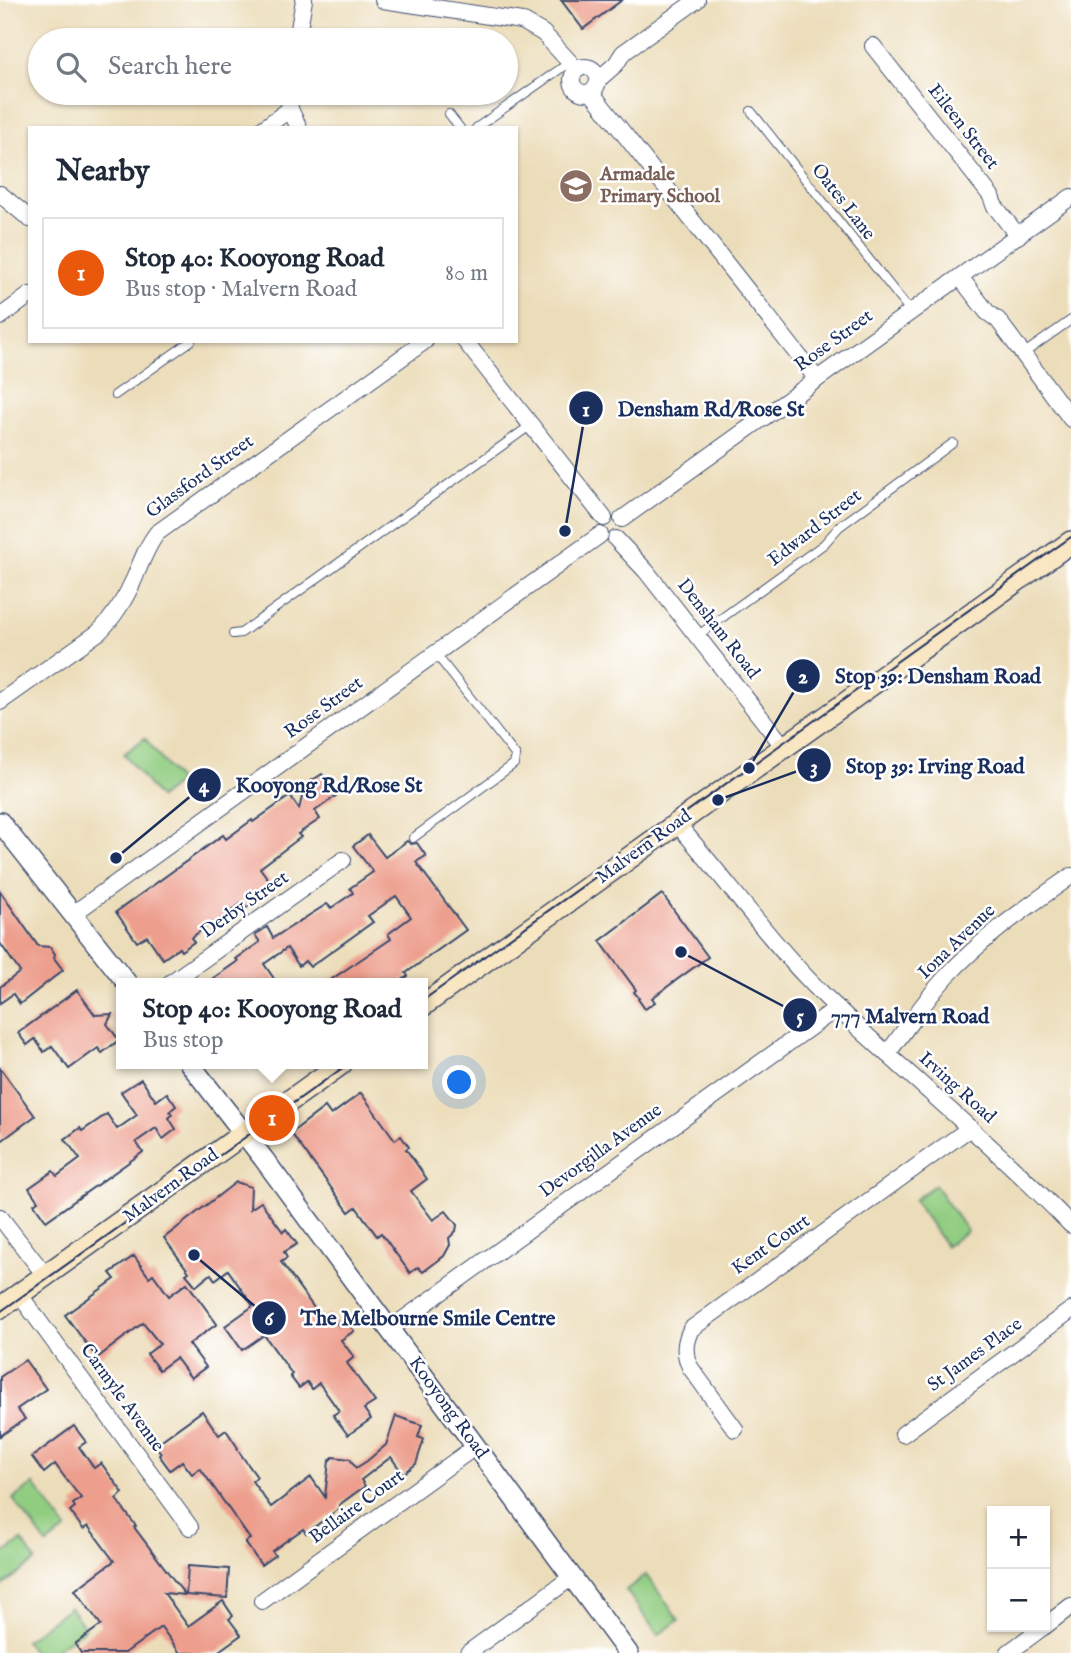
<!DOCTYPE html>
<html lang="en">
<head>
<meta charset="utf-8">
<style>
  :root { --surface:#fff; --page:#f6f6f7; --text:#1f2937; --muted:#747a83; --line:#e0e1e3; --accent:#ea580c }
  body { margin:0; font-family:"IM FELL English",serif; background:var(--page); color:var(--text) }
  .controls { position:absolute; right:21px; bottom:21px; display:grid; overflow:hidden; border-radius:0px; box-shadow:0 2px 5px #0004 }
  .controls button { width:63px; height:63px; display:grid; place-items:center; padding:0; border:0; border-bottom:2px solid var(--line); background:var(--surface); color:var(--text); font:35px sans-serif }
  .you { position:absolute; left:460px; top:1083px; width:24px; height:24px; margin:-18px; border:5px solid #fff; border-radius:50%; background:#1a73e8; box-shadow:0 0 0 10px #1a73e833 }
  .badge { display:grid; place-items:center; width:46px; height:46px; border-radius:50%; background:var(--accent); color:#fff; font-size:23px; font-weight:700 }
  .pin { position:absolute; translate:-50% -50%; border:4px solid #fff; box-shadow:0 2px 7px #0006 }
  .popup { position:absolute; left:116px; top:978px; width:312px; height:91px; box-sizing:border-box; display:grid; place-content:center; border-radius:0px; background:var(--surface); filter:drop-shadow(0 2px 5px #0005); font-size:23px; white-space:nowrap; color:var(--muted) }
  .popup b { font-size:26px; color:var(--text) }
  .popup::after { content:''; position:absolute; left:50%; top:100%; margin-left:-14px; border:14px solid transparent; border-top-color:var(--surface) }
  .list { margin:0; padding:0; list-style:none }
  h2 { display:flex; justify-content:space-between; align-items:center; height:91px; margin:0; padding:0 28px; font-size:30px }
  h2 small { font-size:23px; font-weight:400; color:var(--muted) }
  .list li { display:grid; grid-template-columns:46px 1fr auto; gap:21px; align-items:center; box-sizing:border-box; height:112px; margin:0 14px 14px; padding:0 14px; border:2px solid var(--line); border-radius:0px }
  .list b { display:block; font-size:26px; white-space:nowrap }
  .list p { margin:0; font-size:23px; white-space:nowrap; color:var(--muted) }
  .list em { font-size:23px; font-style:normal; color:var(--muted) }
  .icon { flex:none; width:38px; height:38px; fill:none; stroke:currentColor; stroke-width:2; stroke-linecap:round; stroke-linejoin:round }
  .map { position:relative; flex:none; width:1071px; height:1653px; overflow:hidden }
  .search { position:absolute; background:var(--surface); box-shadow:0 2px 5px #0004; left:28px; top:28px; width:490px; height:77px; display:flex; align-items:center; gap:18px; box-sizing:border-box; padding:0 24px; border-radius:38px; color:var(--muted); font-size:26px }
  .panel { position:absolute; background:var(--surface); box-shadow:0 2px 5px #0004; left:28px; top:126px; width:490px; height:217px; border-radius:0px }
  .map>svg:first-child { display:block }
  .green { fill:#91cd81; stroke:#567e70; stroke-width:2 }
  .building { fill:#ed9e8c }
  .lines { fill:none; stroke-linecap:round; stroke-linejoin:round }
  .service-casing { stroke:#3a496c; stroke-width:10 }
  .minor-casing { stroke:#3a496c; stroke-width:18 }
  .tertiary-casing { stroke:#3a496c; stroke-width:22 }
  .secondary-casing { stroke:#3a496c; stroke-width:24 }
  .service { stroke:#fff; stroke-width:8 }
  .minor { stroke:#fff; stroke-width:16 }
  .tertiary { stroke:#fff; stroke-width:19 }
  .secondary { stroke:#f9e7c3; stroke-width:21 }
  .tram { stroke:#1b2f5e; stroke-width:2 }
  .labels { text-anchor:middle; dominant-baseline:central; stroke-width:5; stroke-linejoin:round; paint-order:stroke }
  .street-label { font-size:19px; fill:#1b2f5e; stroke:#fff }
  .education-label { font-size:19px; font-weight:bold; fill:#785e54; stroke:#fff; text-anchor:start }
  .leader { fill:none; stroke:#1b2f5e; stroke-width:2.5 }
  .callout-dot { fill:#1b2f5e; stroke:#fff; stroke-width:2.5 }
  .mark-label { font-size:21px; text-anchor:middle; font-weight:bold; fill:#fff }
  .callout-label { font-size:21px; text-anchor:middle; font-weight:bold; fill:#1b2f5e; stroke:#fff; stroke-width:5; stroke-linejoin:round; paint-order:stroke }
</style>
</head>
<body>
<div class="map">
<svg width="1071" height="1653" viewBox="0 0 1071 1653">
  <rect width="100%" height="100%" fill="#fff"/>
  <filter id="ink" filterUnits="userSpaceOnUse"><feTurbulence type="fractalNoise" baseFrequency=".0143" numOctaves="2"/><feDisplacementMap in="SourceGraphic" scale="14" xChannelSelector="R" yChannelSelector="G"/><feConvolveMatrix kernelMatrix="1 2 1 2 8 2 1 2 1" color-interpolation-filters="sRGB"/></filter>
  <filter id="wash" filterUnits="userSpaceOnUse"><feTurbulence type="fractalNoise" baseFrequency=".00686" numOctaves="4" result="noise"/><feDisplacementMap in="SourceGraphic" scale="28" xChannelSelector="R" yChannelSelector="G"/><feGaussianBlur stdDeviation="1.57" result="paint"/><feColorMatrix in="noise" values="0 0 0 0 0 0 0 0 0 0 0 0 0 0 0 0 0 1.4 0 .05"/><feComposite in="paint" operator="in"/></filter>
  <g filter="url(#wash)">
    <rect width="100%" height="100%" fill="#ecddba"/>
    <g class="green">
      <polygon points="145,738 179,782 159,798 124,754"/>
      <polygon points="935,1185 967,1231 946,1246 914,1200"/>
      <polygon points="34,1484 67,1529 47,1544 13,1499"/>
      <polygon points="22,1541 36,1561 0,1587 0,1556"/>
      <polygon points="646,1575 679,1620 658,1635 626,1590"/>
      <polygon points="70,1607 85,1628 51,1653 34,1653 25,1641"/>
    </g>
    <g id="blocks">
      <g class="building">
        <polygon points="561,0 622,0 583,29"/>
        <polygon points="322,774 337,795 315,811 320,819 298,834 301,837 260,868 274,887 246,908 242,903 213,925 211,923 191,938 194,942 181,951 179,948 163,959 147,936 137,942 116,912 223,835 226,839 252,820 253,822 290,796 299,809 305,785"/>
        <polygon points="368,835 385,857 407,841 411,844 417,843 426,856 416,862 466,930 406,973 408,976 398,983 326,983 391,939 388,934 411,917 396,896 368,916 373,922 310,967 305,961 299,966 287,948 264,964 277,983 206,983 238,961 236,959 260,942 255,935 267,927 273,938 327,904 331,908 353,893 350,888 373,872 353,846"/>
        <polygon points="0,891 38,946 50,947 55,954 54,958 63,970 20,1004 13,994 0,1003 0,987 20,972 0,943"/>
        <polygon points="662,894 708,957 652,998 655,1002 645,1009 638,999 639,998 634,992 636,990 600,941"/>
        <polygon points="77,990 95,1015 112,1014 107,1024 119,1040 102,1053 98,1048 69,1069 52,1046 44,1052 35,1039 27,1045 18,1033"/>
        <polygon points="0,1068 35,1116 0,1142"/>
        <polygon points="141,1079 156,1101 167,1093 176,1106 170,1111 172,1115 169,1118 176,1129 163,1139 156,1128 136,1142 143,1152 46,1221 34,1204 38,1201 29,1188 53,1171 57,1176 80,1159 65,1139 80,1128 82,1131 107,1114 117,1129 137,1115 121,1092"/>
        <polygon points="361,1093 395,1140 401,1136 409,1147 406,1149 427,1179 411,1191 433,1220 446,1211 457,1225 456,1231 449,1238 450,1245 444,1256 423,1272 418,1267 410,1273 381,1233 377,1236 356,1207 349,1212 291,1133 325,1107 331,1115"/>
        <polygon points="236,1182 251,1187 250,1209 261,1202 283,1232 286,1229 297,1244 284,1252 287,1258 281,1262 322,1319 329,1314 339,1326 346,1321 354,1331 341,1340 354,1357 347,1363 375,1402 364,1409 371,1419 348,1435 333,1415 339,1411 319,1383 312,1389 307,1382 299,1388 290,1376 292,1374 264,1335 242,1350 225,1326 253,1306 228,1270 215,1280 211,1274 196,1286 186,1274 189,1272 164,1238"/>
        <polygon points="134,1256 149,1277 153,1274 169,1296 187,1283 217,1324 189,1344 206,1367 191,1378 176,1358 159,1370 147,1354 160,1344 143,1323 97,1358 65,1315 115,1279 110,1273"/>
        <polygon points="25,1360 46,1389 17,1409 25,1419 0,1436 0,1377"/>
        <polygon points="202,1411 219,1435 226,1430 238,1448 237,1449 257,1477 252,1481 271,1507 311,1477 325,1497 329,1461 333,1457 350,1459 356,1468 367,1461 386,1445 396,1416 422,1425 418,1437 424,1439 416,1464 403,1474 391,1457 361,1480 365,1486 339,1505 340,1508 306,1533 303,1529 272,1551 275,1555 261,1565 245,1542 250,1539 200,1468 192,1474 182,1461 170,1470 159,1455 161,1453 155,1445"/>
        <polygon points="74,1426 86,1442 79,1447 94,1468 101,1463 123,1493 116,1499 136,1526 134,1527 185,1595 164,1593 188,1626 223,1601 233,1616 229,1619 241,1635 216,1653 180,1653 161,1627 125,1653 81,1653 75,1644 101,1625 75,1590 114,1561 88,1526 83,1529 70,1511 75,1507 73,1504 81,1498 63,1475 55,1464 44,1473 32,1457"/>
        <polygon points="188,1566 229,1569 227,1598 186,1595"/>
      </g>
    </g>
  </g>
  <g filter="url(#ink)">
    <use href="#blocks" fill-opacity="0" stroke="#3a496c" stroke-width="2"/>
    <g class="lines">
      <g class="service-casing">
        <g id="service">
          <polyline points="751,111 911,312"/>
          <polyline points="449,114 460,128"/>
          <polyline points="476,128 570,62"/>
          <polyline points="1023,354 1071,320"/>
          <polyline points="115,395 191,341"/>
          <polyline points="233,634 241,633 531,425"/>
          <polyline points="697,636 824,544 839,527 953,443"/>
          <polyline points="413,838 514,764 516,756 435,653"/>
        </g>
      </g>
      <g class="minor-casing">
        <g id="minor">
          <polyline points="383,0 522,21 543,33 577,70"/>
          <polyline points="297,40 304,0"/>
          <polyline points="873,46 991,196 994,205 1018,236"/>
          <circle cx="585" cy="80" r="13"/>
          <polyline points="599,79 616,64 623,53 697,0"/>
          <polyline points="591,92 817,379"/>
          <polyline points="288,93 290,109 299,128"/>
          <polyline points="264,128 290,109"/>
          <polyline points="0,194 30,219"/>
          <polyline points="960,277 987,312 998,320 1071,419"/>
          <polyline points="0,317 30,295"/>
          <polyline points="465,341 604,518"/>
          <polyline points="622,519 1071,197"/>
          <polyline points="616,539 646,571 784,747"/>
          <path d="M0 702 99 632C115 616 126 598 135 577 141 562 147 546 157 533L425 341"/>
          <path d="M677 824C722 874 760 929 807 978 837 1010 871 1039 904 1069 961 1120 1018 1170 1071 1225"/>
          <polyline points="73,914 600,535"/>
          <polyline points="170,983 343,860"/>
          <path d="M887 1054C907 1028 924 1001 946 977 983 937 1027 907 1071 876"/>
          <polyline points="0,1217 45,1275"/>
          <polyline points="19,1294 190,1527"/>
          <polyline points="390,1329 837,1008"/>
          <path d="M735 1429 690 1367C684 1354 684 1343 691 1329L970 1128"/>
          <polyline points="903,1434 1071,1310"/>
          <polyline points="262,1601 476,1446"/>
          <polyline points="1045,1626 1071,1606"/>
          <polyline points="468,1653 572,1577"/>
          <polyline points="1008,1653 1043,1627"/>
        </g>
      </g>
      <g class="tertiary-casing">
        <g id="tertiary">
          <polyline points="0,822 127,983"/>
          <polyline points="190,1064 263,1158 628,1653"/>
        </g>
      </g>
      <g class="secondary-casing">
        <g id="secondary">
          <polyline points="422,1006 1071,542"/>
          <polyline points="0,1308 341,1064"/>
        </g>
      </g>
      <use href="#service" class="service"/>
      <use href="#minor" class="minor"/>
      <use href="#tertiary" class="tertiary"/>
      <use href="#secondary" class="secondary"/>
      <g class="tram">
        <polyline points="422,1001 1071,537"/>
        <polyline points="0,1312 348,1064"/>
      </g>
    </g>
  </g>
  <defs>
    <g id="school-disc" transform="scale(1.75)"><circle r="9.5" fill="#8d6e63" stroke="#fff"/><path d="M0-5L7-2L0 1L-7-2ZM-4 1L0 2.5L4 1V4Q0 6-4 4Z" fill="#fff"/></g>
  </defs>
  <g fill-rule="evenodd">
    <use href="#school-disc" x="576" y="186"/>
  </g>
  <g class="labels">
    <g class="street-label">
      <text transform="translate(963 127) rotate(52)">Eileen Street</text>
      <text transform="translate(843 202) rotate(52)">Oates Lane</text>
      <text transform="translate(834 341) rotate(-36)">Rose Street</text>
      <text transform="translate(200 477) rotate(-36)">Glassford Street</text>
      <text transform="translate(815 528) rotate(-38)">Edward Street</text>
      <text transform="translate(718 629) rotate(52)">Densham Road</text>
      <text transform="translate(324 708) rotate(-36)">Rose Street</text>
      <text transform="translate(644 847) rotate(-36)">Malvern Road</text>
      <text transform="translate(245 905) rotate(-35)">Derby Street</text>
      <text transform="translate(957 942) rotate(-44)">Iona Avenue</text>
      <text transform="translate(957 1088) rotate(42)">Irving Road</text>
      <text transform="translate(601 1151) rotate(-36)">Devorgilla Avenue</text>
      <text transform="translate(171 1186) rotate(-36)">Malvern Road</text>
      <text transform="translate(771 1245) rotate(-35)">Kent Court</text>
      <text transform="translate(975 1355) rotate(-36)">St James Place</text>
      <text transform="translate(122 1398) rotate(54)">Carmyle Avenue</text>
      <text transform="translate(448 1408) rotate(54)">Kooyong Road</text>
      <text transform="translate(357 1507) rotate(-36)">Bellaire Court</text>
    </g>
    <g class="education-label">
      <text x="600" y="175">Armadale<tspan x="600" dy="22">Primary School</tspan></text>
    </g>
  </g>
  <path class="leader" d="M565 531L586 408M749 768L803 676M718 800L814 765M116 858L204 785M681 952L800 1015M194 1255L269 1318"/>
  <g class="callout-dot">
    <circle cx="565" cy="531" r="7"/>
    <circle cx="749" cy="768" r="7"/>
    <circle cx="718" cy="800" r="7"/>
    <circle cx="116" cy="858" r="7"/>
    <circle cx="681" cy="952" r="7"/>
    <circle cx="194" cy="1255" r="7"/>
    <circle cx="586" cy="408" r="18"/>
    <circle cx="803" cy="676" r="18"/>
    <circle cx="814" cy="765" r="18"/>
    <circle cx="204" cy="785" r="18"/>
    <circle cx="800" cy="1015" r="18"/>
    <circle cx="269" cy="1318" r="18"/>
  </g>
  <g class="mark-label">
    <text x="586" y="416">1</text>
    <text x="803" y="683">2</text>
    <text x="814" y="773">3</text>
    <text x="204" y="792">4</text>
    <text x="800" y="1023">5</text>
    <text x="269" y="1325">6</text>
  </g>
  <g class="callout-label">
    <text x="711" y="416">Densham Rd/Rose St</text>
    <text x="938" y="683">Stop 39: Densham Road</text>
    <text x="935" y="773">Stop 39: Irving Road</text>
    <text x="329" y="792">Kooyong Rd/Rose St</text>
    <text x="910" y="1023">777 Malvern Road</text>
    <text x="428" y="1325">The Melbourne Smile Centre</text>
  </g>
</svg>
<div class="controls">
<button>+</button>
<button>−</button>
</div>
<div class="you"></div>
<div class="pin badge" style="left:272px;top:1118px">1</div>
<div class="popup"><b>Stop 40: Kooyong Road</b>Bus stop</div>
<div class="search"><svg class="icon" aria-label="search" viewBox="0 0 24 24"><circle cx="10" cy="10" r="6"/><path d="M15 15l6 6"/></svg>Search here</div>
<section class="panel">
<h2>Nearby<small></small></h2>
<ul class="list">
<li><span class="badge">1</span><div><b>Stop 40: Kooyong Road</b><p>Bus stop · Malvern Road</p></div><em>80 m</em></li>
</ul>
</section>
</div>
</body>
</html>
